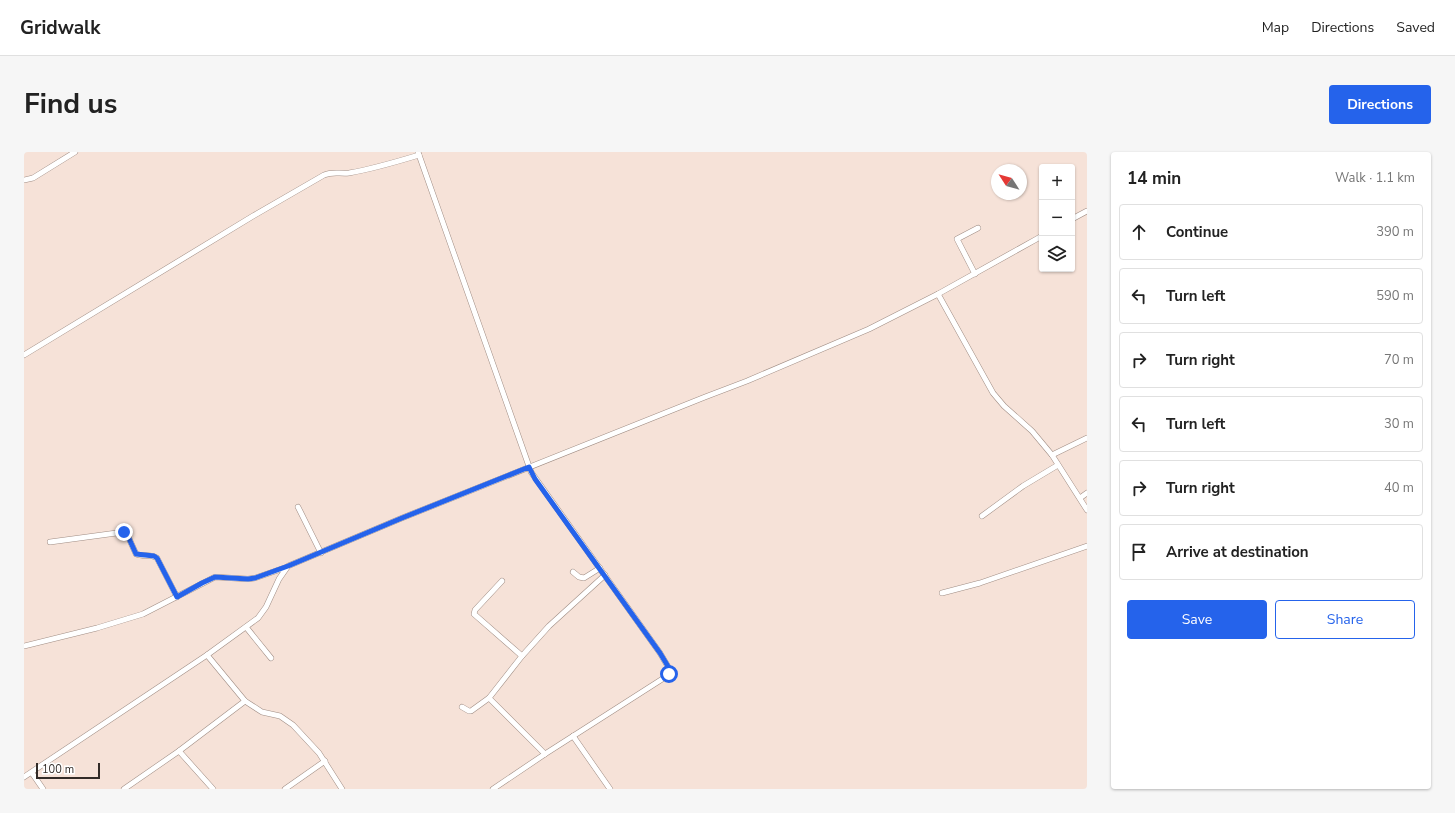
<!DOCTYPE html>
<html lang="en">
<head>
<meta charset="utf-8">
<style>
  :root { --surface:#fff; --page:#f6f6f6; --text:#222; --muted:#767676; --line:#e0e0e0; --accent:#2563eb }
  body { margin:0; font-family:"Nunito Sans",sans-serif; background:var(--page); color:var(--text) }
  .controls { position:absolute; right:12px; top:12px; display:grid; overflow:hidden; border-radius:4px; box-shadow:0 1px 3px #0004 }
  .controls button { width:36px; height:36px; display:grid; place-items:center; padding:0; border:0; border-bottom:1px solid var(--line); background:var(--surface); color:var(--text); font:20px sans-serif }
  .compass { position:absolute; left:967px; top:12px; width:36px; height:36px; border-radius:50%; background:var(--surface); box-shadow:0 1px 3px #0004; rotate:306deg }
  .scale { position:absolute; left:12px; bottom:10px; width:64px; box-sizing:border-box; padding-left:4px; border:2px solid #322b27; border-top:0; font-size:11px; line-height:14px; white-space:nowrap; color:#322b27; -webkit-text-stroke:3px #fff; paint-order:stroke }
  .stop { position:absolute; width:12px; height:12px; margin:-9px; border:3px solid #2563eb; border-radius:50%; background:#fff }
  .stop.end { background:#2563eb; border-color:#fff; box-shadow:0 1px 4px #0008 }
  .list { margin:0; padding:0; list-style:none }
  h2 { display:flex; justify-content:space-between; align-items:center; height:52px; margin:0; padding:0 16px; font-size:17px }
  h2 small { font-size:13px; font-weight:400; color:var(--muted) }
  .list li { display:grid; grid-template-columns:26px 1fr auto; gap:12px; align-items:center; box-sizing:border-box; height:56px; margin:0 8px 8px; padding:0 8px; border:1px solid var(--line); border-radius:4px }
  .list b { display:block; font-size:15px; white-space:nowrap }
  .list em { font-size:13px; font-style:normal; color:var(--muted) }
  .actions { display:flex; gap:8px; padding:12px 16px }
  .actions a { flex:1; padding:9px 0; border:1px solid var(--accent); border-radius:4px; text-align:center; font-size:14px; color:var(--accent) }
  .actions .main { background:var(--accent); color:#fff }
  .icon { flex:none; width:22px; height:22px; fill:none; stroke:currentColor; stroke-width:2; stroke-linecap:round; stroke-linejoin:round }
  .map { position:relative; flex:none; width:1063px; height:637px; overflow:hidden; border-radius:4px }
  header { display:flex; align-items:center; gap:24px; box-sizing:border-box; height:56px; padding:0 20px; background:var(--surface); border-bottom:1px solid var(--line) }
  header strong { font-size:19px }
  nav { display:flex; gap:22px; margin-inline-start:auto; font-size:14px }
  .intro { display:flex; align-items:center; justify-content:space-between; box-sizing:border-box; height:96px; padding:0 24px }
  h1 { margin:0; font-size:28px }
  .button { padding:10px 18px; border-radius:4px; background:var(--accent); color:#fff; font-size:14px; font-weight:700 }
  main { display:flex; gap:24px; padding:0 24px }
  aside { flex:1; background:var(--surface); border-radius:4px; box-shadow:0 1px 3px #0004 }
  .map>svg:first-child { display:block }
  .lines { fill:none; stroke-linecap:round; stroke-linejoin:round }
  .street-casing { stroke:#a08d84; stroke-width:6 }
  .street { stroke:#fff; stroke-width:5 }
  .route { stroke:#2563eb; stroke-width:5 }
</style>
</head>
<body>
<header>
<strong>Gridwalk</strong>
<nav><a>Map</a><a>Directions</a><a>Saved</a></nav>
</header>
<div class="intro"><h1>Find us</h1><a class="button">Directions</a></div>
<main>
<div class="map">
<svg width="1063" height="637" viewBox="0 0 1063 637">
  <rect width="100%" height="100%" fill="#f6e2d8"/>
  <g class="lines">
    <g class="street-casing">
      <g id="street">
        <polyline points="394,0 507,320 636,501 646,518 643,524 521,602 469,637"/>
        <polyline points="0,28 9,26 51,0"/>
        <polyline points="1048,67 1063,59"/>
        <polyline points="951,122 933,87 954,76"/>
        <polyline points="914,142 969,241 980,254 1008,279 1028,303 1063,358"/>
        <path d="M0 203 229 64 300 23C309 19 316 22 325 21 348 17 372 10 395 3"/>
        <polyline points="1028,303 1063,286"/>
        <polyline points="1056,346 1063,341"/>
        <polyline points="274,355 297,401"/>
        <polyline points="958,364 999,334 1034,313"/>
        <path d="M26 390 100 380 103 382 112 402C119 405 127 402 133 406L153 445"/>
        <polyline points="549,420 555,425 560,426 576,416"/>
        <polyline points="478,429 451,458 450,462 498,504 465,546 521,602"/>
        <polyline points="918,441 956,431 1063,394"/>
        <polyline points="222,475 247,506"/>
        <polyline points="0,494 73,476 119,462 191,425 224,427 231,426 263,415"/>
        <polyline points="183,503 221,549 238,560 256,564 269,573 295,601 318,637"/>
        <polyline points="498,504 525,474 581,423"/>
        <polyline points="438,555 445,559 447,559 465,546"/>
        <polyline points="549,584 586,637"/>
        <polyline points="155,599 189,637"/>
        <polyline points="8,621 19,637"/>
        <polyline points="0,625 183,503 234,466 242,455 255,427 264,414 378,366 681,245 723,229 845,177 914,142 1018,84"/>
        <polyline points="100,637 155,599 221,549"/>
        <polyline points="261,637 301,609"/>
      </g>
    </g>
    <use href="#street" class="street"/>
  </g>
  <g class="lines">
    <polyline class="route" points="100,380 103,382 112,402 130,404 133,406 153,445 178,431 191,425 224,427 231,426 264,414 378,366 505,315 511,327 636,501 645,516 645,522"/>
  </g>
</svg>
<div class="controls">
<button>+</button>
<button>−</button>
<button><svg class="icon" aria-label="layers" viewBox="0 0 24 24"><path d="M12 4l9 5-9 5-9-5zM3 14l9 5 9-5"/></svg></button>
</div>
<svg class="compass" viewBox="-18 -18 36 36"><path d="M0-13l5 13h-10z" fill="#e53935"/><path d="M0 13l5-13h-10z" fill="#767676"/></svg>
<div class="scale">100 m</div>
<div class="stop" style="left:645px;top:522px"></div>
<div class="stop end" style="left:100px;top:380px"></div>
</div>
<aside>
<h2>14 min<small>Walk · 1.1 km</small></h2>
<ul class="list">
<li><svg class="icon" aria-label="ahead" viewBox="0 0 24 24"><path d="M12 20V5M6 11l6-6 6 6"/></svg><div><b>Continue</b></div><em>390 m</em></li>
<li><svg class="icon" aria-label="left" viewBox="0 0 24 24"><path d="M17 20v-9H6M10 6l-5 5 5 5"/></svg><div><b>Turn left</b></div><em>590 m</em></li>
<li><svg class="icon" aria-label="right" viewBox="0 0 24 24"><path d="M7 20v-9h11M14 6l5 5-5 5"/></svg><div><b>Turn right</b></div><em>70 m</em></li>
<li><svg class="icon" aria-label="left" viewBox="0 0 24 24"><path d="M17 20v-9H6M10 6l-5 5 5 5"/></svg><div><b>Turn left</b></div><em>30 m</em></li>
<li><svg class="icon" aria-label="right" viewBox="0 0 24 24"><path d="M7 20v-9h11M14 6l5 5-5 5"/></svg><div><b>Turn right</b></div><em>40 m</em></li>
<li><svg class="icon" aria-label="arrive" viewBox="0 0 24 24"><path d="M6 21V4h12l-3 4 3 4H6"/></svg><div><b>Arrive at destination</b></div></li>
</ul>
<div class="actions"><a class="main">Save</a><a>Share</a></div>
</aside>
</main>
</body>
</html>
